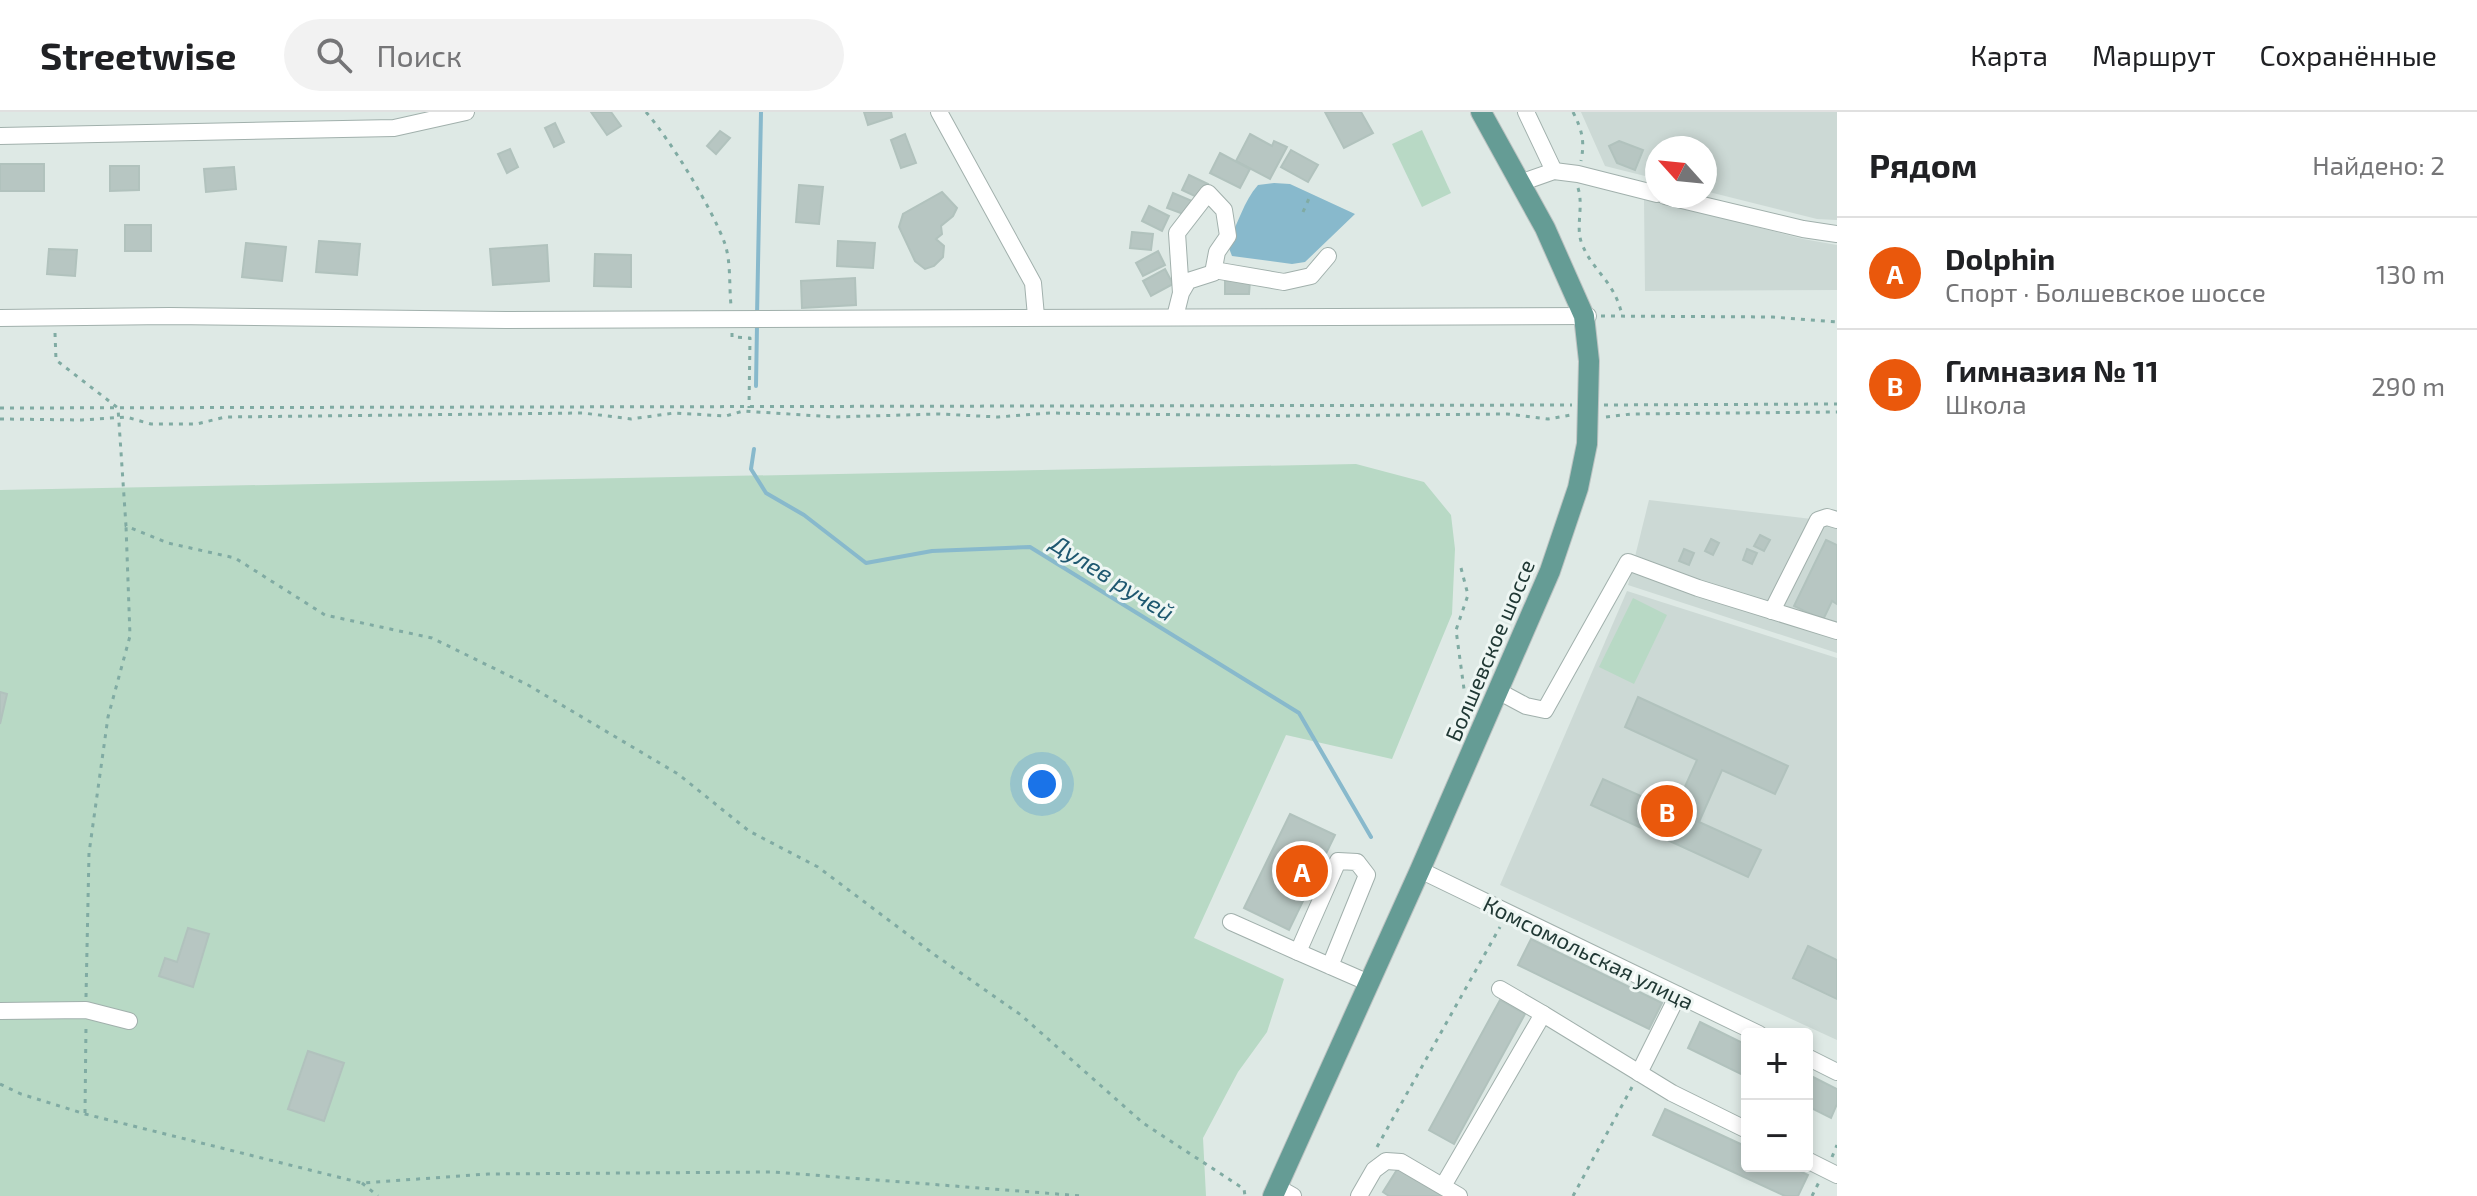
<!DOCTYPE html>
<html lang="ru">
<head>
<meta charset="utf-8">
<style>
  :root { --surface:#fff; --page:#f2f2f2; --text:#202124; --muted:#757577; --line:#e0e0e0; --accent:#ea580c }
  body { margin:0; font-family:"Exo 2",sans-serif; background:var(--page); color:var(--text) }
  .controls { position:absolute; right:24px; bottom:24px; display:grid; overflow:hidden; border-radius:8px; box-shadow:0 4px 12px #0003 }
  .controls button { width:72px; height:72px; display:grid; place-items:center; padding:0; border:0; border-bottom:2px solid var(--line); background:var(--surface); color:var(--text); font:40px sans-serif }
  .compass { position:absolute; left:1645px; top:24px; width:72px; height:72px; border-radius:50%; background:var(--surface); box-shadow:0 4px 12px #0003; rotate:297deg }
  .you { position:absolute; left:1042px; top:672px; width:28px; height:28px; margin:-20px; border:6px solid #fff; border-radius:50%; background:#1a73e8; box-shadow:0 0 0 12px #1a73e833 }
  .badge { display:grid; place-items:center; width:52px; height:52px; border-radius:50%; background:var(--accent); color:#fff; font-size:26px; font-weight:700 }
  .pin { position:absolute; translate:-50% -50%; border:4px solid #fff; box-shadow:0 2px 8px #0006 }
  .list { margin:0; padding:0; list-style:none }
  h2 { display:flex; justify-content:space-between; align-items:center; height:104px; margin:0; padding:0 32px; font-size:34px }
  h2 small { font-size:26px; font-weight:400; color:var(--muted) }
  .list li { display:grid; grid-template-columns:52px 1fr auto; gap:24px; align-items:center; box-sizing:border-box; height:112px; padding:0 32px; border-top:2px solid var(--line) }
  .list b { display:block; font-size:30px; white-space:nowrap }
  .list p { margin:0; font-size:26px; white-space:nowrap; color:var(--muted) }
  .list em { font-size:26px; font-style:normal; color:var(--muted) }
  .icon { flex:none; width:44px; height:44px; fill:none; stroke:currentColor; stroke-width:2; stroke-linecap:round; stroke-linejoin:round }
  .map { position:relative; flex:none; width:1837px; height:1084px; overflow:hidden }
  header { display:flex; align-items:center; gap:48px; box-sizing:border-box; height:112px; padding:0 40px; background:var(--surface); border-bottom:2px solid var(--line) }
  header strong { font-size:38px }
  nav { display:flex; gap:44px; margin-inline-start:auto; font-size:28px }
  .search { width:560px; height:72px; background:var(--page); display:flex; align-items:center; gap:20px; box-sizing:border-box; padding:0 28px; border-radius:44px; color:var(--muted); font-size:30px }
  main { display:flex }
  aside { flex:1; background:var(--surface) }
  .map>svg:first-child { display:block }
  .built { fill:#ccd9d5 }
  .green { fill:#b8d9c5 }
  .water { fill:#88b9cc }
  .lines { fill:none; stroke-linecap:round; stroke-linejoin:round }
  .stream { stroke:#88b9cc; stroke-width:4 }
  .building { fill:#b7c6c2; stroke:#b1c2bd; stroke-width:2 }
  .minor-casing { stroke:#a1b0ac; stroke-width:18 }
  .major-casing { stroke:#bcc3c2; stroke-width:22 }
  .path { stroke:#80aba3; stroke-width:3; stroke-dasharray:4 6; stroke-linecap:butt }
  .minor { stroke:#fff; stroke-width:16 }
  .major { stroke:#659c95; stroke-width:20 }
  .labels { text-anchor:middle; dominant-baseline:central; stroke-width:6; stroke-linejoin:round; paint-order:stroke }
  .street-label { font-size:22px; fill:#203834; stroke:#eef6f3 }
  .water-label { font-size:24px; font-style:italic; fill:#1e5870; stroke:#eef6f3 }
</style>
</head>
<body>
<header>
<strong>Streetwise</strong>
<div class="search"><svg class="icon" aria-label="search" viewBox="0 0 24 24"><circle cx="10" cy="10" r="6"/><path d="M15 15l6 6"/></svg>Поиск</div>
<nav><a>Карта</a><a>Маршрут</a><a>Сохранённые</a></nav>
</header>
<main>
<div class="map">
<svg width="1837" height="1084" viewBox="0 0 1837 1084">
  <rect width="100%" height="100%" fill="#dee9e5"/>
  <g class="built">
    <polygon points="1581,0 1837,0 1837,108 1817,107 1705,79 1705,36 1657,36 1657,67 1605,54"/>
    <polygon points="1644,88 1677,94 1803,127 1837,133 1837,178 1645,179"/>
    <polygon points="1649,388 1837,410 1837,541 1628,473"/>
    <polygon points="1627,479 1837,546 1837,928 1500,773"/>
  </g>
  <g class="green">
    <polygon points="1422,18 1451,81 1422,95 1392,32"/>
    <polygon points="1356,352 1424,370 1451,403 1455,437 1452,502 1392,647 1286,623 1194,826 1284,867 1267,920 1238,960 1203,1026 1206,1084 0,1084 0,378"/>
    <polygon points="1633,486 1667,503 1634,572 1599,555"/>
  </g>
  <path class="water" d="M1274 71 1290 72 1355 102 1305 150 1292 152 1232 144 1227 131C1239 111 1243 90 1258 73Z"/>
  <g class="lines">
    <g class="stream">
      <polyline points="757,204 761,0"/>
      <polyline points="756,274 757,213"/>
      <polyline points="754,337 751,357 766,381 804,403 866,451 932,439 1030,435 1299,601 1371,725"/>
    </g>
  </g>
  <g class="building">
    <polygon points="591,0 611,0 621,14 607,23"/>
    <polygon points="864,0 891,0 892,5 868,13"/>
    <polygon points="1325,0 1361,0 1373,21 1344,36"/>
    <polygon points="555,11 564,30 554,35 545,16"/>
    <polygon points="720,19 730,26 716,42 707,34"/>
    <polygon points="905,22 916,51 901,56 891,28"/>
    <polygon points="1250,22 1272,34 1274,29 1287,35 1270,67 1236,49"/>
    <polygon points="1619,29 1643,38 1635,58 1617,51 1609,34"/>
    <polygon points="510,37 518,55 507,61 498,42"/>
    <polygon points="1291,38 1318,53 1308,70 1281,55"/>
    <polygon points="1220,41 1250,57 1240,76 1210,61"/>
    <rect x="0" y="52" width="44" height="27"/>
    <polygon points="110,54 139,54 139,78 110,79"/>
    <polygon points="234,55 236,77 206,80 204,57"/>
    <polygon points="1189,63 1208,72 1201,87 1182,78"/>
    <polygon points="799,73 823,75 819,112 796,110"/>
    <polygon points="942,80 957,96 953,104 941,114 942,122 936,127 944,134 943,145 934,154 925,157 915,149 899,115 903,102"/>
    <polygon points="1173,81 1192,89 1186,103 1167,96"/>
    <polygon points="1149,94 1169,104 1162,119 1142,109"/>
    <rect x="125" y="113" width="26" height="26"/>
    <polygon points="1132,120 1153,122 1151,138 1130,136"/>
    <polygon points="319,129 360,132 357,163 316,160"/>
    <polygon points="838,129 875,131 873,156 837,154"/>
    <polygon points="246,131 286,135 282,169 242,165"/>
    <polygon points="547,133 549,169 493,173 490,137"/>
    <polygon points="49,137 77,138 75,164 47,162"/>
    <polygon points="1158,139 1165,153 1143,164 1136,151"/>
    <polygon points="595,142 631,143 631,175 594,174"/>
    <polygon points="1165,157 1173,172 1151,184 1143,169"/>
    <polygon points="855,166 856,193 802,196 801,169"/>
    <polygon points="1225,169 1250,169 1249,182 1225,182"/>
    <polygon points="1760,423 1770,428 1764,439 1754,434"/>
    <polygon points="1711,427 1719,431 1713,443 1705,439"/>
    <polygon points="1826,428 1837,433 1837,492 1832,489 1823,508 1794,494"/>
    <polygon points="1684,437 1694,441 1689,453 1679,449"/>
    <polygon points="1747,437 1757,441 1752,452 1743,448"/>
    <polygon points="0,580 7,582 0,612"/>
    <polygon points="1638,585 1788,654 1775,682 1722,658 1699,710 1761,738 1748,765 1591,693 1603,667 1674,699 1697,648 1625,615"/>
    <polygon points="1290,702 1335,723 1289,818 1244,796"/>
    <polygon points="188,816 209,822 193,875 159,864 165,846 177,850"/>
    <polygon points="1531,827 1662,891 1649,917 1518,853"/>
    <polygon points="1808,834 1837,848 1837,887 1793,866"/>
    <polygon points="1500,888 1525,902 1454,1032 1429,1018"/>
    <polygon points="1700,910 1747,933 1747,965 1688,936"/>
    <polygon points="308,939 344,951 324,1009 288,997"/>
    <polygon points="1807,962 1837,977 1837,992 1831,1006 1807,994"/>
    <polygon points="1665,997 1747,1035 1747,1054 1789,1054 1808,1063 1798,1084 1785,1084 1653,1023"/>
    <polygon points="1398,1056 1444,1084 1389,1084 1383,1080"/>
  </g>
  <g class="lines">
    <g class="minor-casing">
      <g id="minor">
        <polyline points="939,0 1033,171 1036,204"/>
        <polyline points="1526,0 1554,59"/>
        <polyline points="0,24 394,16 466,0"/>
        <polyline points="1520,71 1554,59 1578,62 1657,82"/>
        <polyline points="1665,84 1803,117 1837,122"/>
        <polyline points="1214,158 1284,170 1311,164 1328,144"/>
        <polyline points="1175,205 1181,181 1177,121 1208,81 1224,98 1228,124 1217,140 1213,161 1188,169 1181,181"/>
        <polyline points="0,206 169,204 506,208 1588,204"/>
        <polyline points="1772,499 1818,408 1827,405 1837,408"/>
        <polyline points="1498,579 1526,594 1545,598 1628,450 1698,476 1837,519"/>
        <polyline points="1420,758 1759,922"/>
        <polyline points="1231,810 1298,840"/>
        <polyline points="1330,854 1367,763 1357,750 1338,749 1298,840 1369,871"/>
        <polyline points="0,899 86,898 129,909"/>
        <polyline points="1543,902 1672,981 1747,1018"/>
        <polyline points="1807,945 1837,960"/>
        <polyline points="1639,961 1678,883"/>
        <polyline points="1807,1048 1837,1063"/>
        <polyline points="1443,1074 1543,902 1500,877"/>
        <polyline points="1277,1075 1293,1084"/>
        <polyline points="1359,1084 1374,1058 1386,1049 1401,1050 1459,1084"/>
      </g>
    </g>
    <g class="major-casing">
      <polyline id="major" points="1273,1084 1420,758 1550,459 1578,376 1587,332 1589,249 1584,204 1545,116 1481,0"/>
    </g>
    <g class="path">
      <path d="M646 0C671 29 712 96 725 132 731 150 729 174 731 193"/>
      <path d="M1573 0C1582 18 1585 29 1581 49"/>
      <path d="M1578 76C1584 95 1575 115 1582 132 1593 160 1614 168 1622 203"/>
      <polyline points="1303,100 1311,82"/>
      <polyline points="1601,204 1773,205 1837,210"/>
      <polyline points="55,221 56,248 118,296 126,414 168,431 235,446 325,503 432,526 528,573 678,662 749,719 818,755 935,843 1021,903 1143,1011 1244,1077 1245,1084"/>
      <polyline points="732,221 732,225 750,226 749,296"/>
      <polyline points="1604,293 1837,292"/>
      <polyline points="0,296 1572,293"/>
      <polyline points="1606,305 1631,302 1837,300"/>
      <polyline points="0,307 82,308 126,305 151,312 197,312 225,305 583,301 631,307 674,301 726,304 743,299 834,305 939,302 998,305 1050,301 1277,304 1507,302 1548,307 1571,303"/>
      <polyline points="1461,456 1468,483 1456,518 1464,577 1472,595"/>
      <polyline points="86,885 89,741 108,605 130,524 126,414"/>
      <polyline points="0,972 21,982 85,1002 362,1071 488,1062 773,1060 1083,1084"/>
      <polyline points="85,1001 86,913"/>
      <polyline points="1377,1035 1500,815"/>
      <polyline points="1832,1045 1837,1033"/>
      <polyline points="362,1071 378,1084"/>
      <polyline points="1573,1084 1632,975"/>
      <polyline points="1812,1084 1819,1070"/>
    </g>
    <use href="#minor" class="minor"/>
    <use href="#major" class="major"/>
  </g>
  <g class="labels">
    <g class="street-label">
      <text transform="translate(1489 538) rotate(-67)">Болшевское шоссе</text>
      <text transform="translate(1589 840) rotate(26)">Комсомольская улица</text>
    </g>
    <g class="water-label">
      <text transform="translate(1113 465) rotate(32)">Дулев ручей</text>
    </g>
  </g>
</svg>
<div class="controls">
<button>+</button>
<button>−</button>
</div>
<svg class="compass" viewBox="-18 -18 36 36"><path d="M0-13l5 13h-10z" fill="#e53935"/><path d="M0 13l5-13h-10z" fill="#757577"/></svg>
<div class="you"></div>
<div class="pin badge" style="left:1302px;top:759px">A</div>
<div class="pin badge" style="left:1667px;top:699px">B</div>
</div>
<aside>
<h2>Рядом<small>Найдено: 2</small></h2>
<ul class="list">
<li><span class="badge">A</span><div><b>Dolphin</b><p>Спорт · Болшевское шоссе</p></div><em>130 m</em></li>
<li><span class="badge">B</span><div><b>Гимназия № 11</b><p>Школа</p></div><em>290 m</em></li>
</ul>
</aside>
</main>
</body>
</html>
